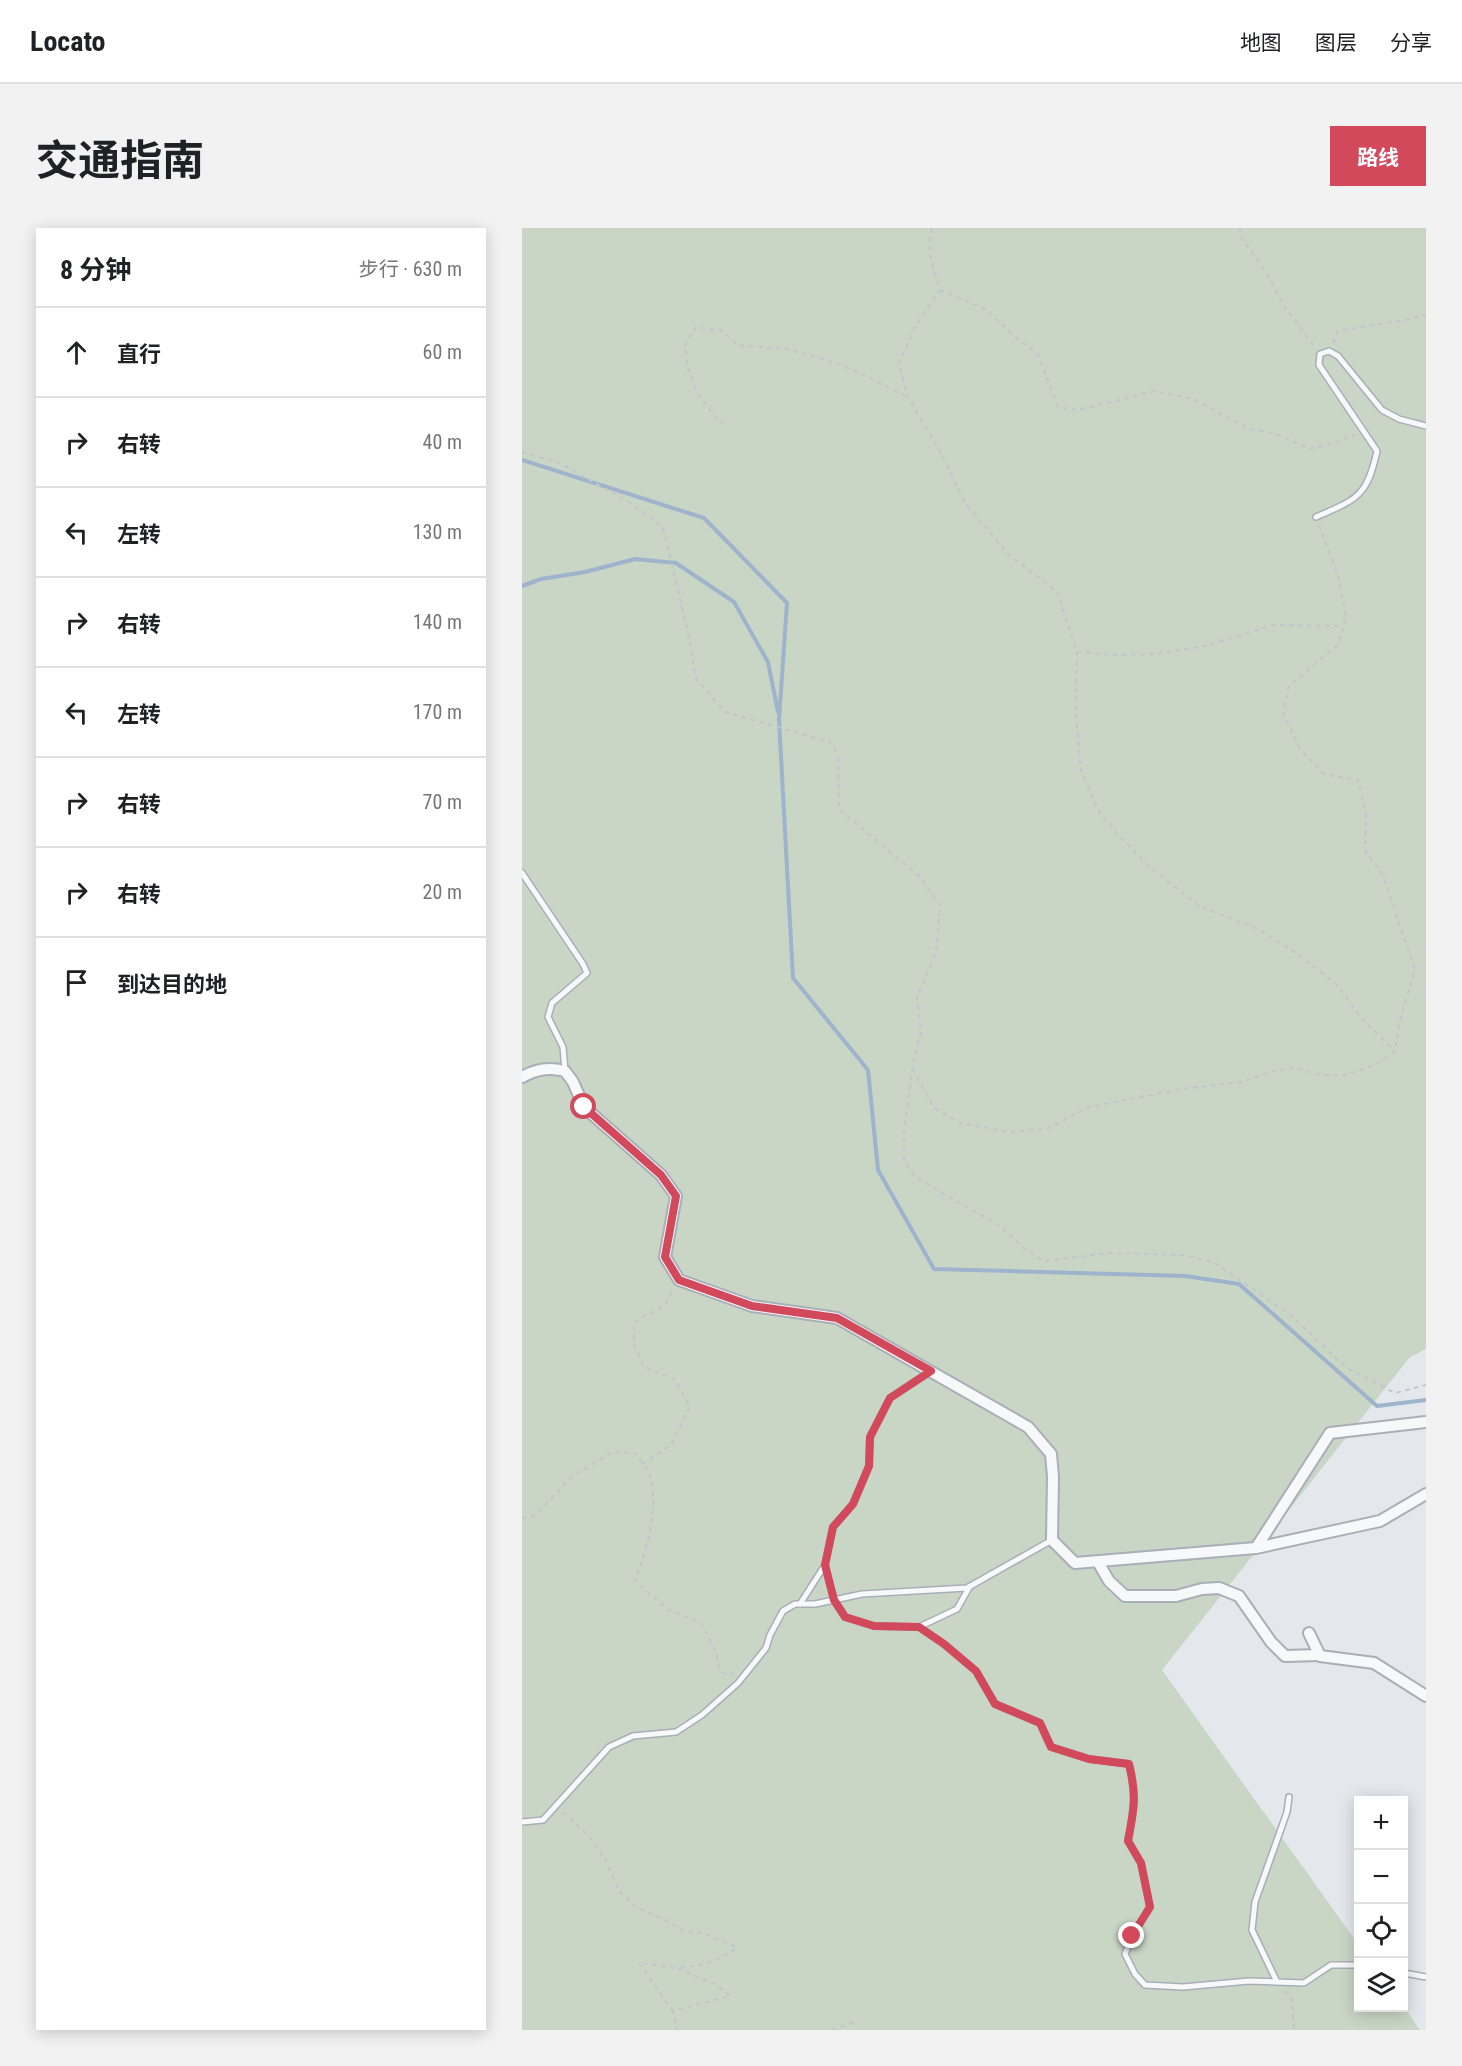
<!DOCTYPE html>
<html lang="zh">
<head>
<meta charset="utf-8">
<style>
  :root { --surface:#fff; --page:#f2f2f2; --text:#202124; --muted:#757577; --line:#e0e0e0; --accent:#d1495b }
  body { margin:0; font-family:"Roboto Condensed","Noto Sans SC",sans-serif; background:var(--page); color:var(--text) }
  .controls { position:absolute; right:18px; bottom:18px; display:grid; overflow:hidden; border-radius:0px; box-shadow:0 3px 15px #0003 }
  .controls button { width:54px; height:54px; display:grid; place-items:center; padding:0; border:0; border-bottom:2px solid var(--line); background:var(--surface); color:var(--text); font:30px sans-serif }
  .stop { position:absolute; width:18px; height:18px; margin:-14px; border:4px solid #d1495b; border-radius:50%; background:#fff }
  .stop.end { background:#d1495b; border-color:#fff; box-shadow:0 2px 6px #0008 }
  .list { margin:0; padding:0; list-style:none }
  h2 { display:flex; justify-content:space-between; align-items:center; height:78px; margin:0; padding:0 24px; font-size:26px }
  h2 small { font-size:20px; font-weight:400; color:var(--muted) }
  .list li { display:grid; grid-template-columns:39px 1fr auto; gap:18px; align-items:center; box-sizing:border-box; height:90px; padding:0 24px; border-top:2px solid var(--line) }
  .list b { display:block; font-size:22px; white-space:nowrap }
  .list em { font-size:20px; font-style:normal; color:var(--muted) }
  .icon { flex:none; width:33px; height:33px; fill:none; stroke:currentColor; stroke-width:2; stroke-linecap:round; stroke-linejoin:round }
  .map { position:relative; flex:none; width:904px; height:1802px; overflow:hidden; border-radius:0px }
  header { display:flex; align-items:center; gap:36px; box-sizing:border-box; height:84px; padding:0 30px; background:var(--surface); border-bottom:2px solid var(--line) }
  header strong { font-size:28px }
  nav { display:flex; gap:33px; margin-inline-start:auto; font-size:21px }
  .intro { display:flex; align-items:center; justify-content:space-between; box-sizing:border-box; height:144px; padding:0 36px }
  h1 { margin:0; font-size:42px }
  .button { padding:15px 27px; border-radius:0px; background:var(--accent); color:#fff; font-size:21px; font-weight:700 }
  main { display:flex; gap:36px; padding:0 36px }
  aside { flex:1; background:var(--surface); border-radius:0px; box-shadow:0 3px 15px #0003 }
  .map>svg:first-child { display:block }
  .green { fill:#c9d6c5 }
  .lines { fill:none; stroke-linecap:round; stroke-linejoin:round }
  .stream { stroke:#9fb4cc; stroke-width:4 }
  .lane-casing { stroke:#a9aeb7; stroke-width:8 }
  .street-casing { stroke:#a9aeb7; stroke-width:14 }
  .path { stroke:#c2c5cb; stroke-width:2; stroke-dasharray:4.5 4.5; stroke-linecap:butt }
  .lane { stroke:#f7f8fa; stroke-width:5 }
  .street { stroke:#f7f8fa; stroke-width:10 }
  .route { stroke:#d1495b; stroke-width:8 }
</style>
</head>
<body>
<header>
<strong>Locato</strong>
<nav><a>地图</a><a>图层</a><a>分享</a></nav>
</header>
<div class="intro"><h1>交通指南</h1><a class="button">路线</a></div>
<main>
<aside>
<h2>8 分钟<small>步行 · 630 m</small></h2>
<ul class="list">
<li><svg class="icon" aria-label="ahead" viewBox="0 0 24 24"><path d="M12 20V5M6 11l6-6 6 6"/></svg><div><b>直行</b></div><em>60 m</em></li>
<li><svg class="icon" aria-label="right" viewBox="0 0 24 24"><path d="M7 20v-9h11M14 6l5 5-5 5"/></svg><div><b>右转</b></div><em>40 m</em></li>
<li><svg class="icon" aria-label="left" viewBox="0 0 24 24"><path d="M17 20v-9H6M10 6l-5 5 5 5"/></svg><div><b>左转</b></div><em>130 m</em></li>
<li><svg class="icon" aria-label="right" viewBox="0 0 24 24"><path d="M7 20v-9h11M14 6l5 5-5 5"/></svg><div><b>右转</b></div><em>140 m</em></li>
<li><svg class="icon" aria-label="left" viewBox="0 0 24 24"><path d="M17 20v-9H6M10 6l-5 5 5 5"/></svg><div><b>左转</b></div><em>170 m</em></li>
<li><svg class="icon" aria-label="right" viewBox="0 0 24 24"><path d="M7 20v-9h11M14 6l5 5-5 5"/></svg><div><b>右转</b></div><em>70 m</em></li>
<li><svg class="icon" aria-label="right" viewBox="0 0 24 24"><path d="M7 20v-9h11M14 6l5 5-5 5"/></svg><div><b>右转</b></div><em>20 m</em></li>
<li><svg class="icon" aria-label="arrive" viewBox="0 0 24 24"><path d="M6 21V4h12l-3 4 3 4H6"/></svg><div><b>到达目的地</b></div></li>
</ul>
</aside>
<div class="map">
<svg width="904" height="1802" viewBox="0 0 904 1802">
  <rect width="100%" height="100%" fill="#e4e7ec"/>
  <polygon class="green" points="0,0 904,0 904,1121 888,1129 640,1442 836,1716 836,1780 882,1779 898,1802 0,1802"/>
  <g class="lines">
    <g class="stream">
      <polyline points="0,232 182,290 265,375 257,492 271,750 346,842 356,942 412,1041 663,1048 717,1056 855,1178 904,1172"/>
      <polyline points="0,358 19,351 63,344 113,331 154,335 212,374 246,434 256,484"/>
    </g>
    <g class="lane-casing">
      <g id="lane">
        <path d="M794 289C835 271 845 269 855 223L797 137 798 126 807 123 816 128 860 182 877 191 904 198"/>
        <polyline points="0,645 61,736 65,745 30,775 26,789 41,819 43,843"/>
        <polyline points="407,1144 368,1170 348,1209 347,1238 331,1276 311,1299 303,1337 312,1372 323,1389 352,1398 397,1399 435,1381 448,1358"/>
        <polyline points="278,1376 303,1337"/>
        <path d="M397 1399 422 1416 454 1443 473 1476 518 1495 529 1519 567 1531 607 1536C615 1569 612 1580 606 1613L619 1635 628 1679 610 1708 603 1726 613 1746 623 1757 661 1759 727 1753 782 1755 809 1737H836"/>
        <polyline points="0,1594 21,1592 87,1519 111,1508 154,1504 180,1487 216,1455 244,1420 248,1407 261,1383 273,1376 293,1376 340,1366 445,1360 530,1312"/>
        <polyline points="882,1745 904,1749"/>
        <polyline points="755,1754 730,1702 733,1674 765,1584 767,1569"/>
      </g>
    </g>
    <g class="street-casing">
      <g id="street">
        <path d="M0 849C15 841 26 839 43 843L51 854 62 879 139 947 154 968 143 1029 157 1052 230 1078 315 1090 506 1199 529 1226 531 1249 530 1312 553 1335 734 1320 858 1293 904 1266"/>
        <polyline points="734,1320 808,1205 904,1194"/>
        <polyline points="576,1334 587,1353 603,1368 654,1368 680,1361 697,1360 717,1368 749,1414 763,1428 797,1427"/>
        <polyline points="787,1405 798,1428 852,1435 904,1468"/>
      </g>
    </g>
    <g class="path">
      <path d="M410 0C403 20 412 42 418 62L393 99 377 135 386 169 415 218 444 276 487 327 535 363 555 424 554 487 559 543 578 585 601 612 630 641 677 678 736 701 776 726 814 756 840 791 873 823"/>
      <polyline points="718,0 718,8 746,47 762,78 792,118"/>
      <polyline points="418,62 463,81 491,107 516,126 536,179 556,182 633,163 671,171 728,201 752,205 787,221 811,215 833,207"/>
      <path d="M811 115 816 103C845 97 877 95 904 87"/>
      <polyline points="202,196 190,185 175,164 166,140 163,116 174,99 201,103 215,117 265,121 301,131 334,143 386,169"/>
      <polyline points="0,224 40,236 108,275 141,299 166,405 174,451 203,484 307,514 316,527 317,581 398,649 418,677 414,725 395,769 399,804 392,830 382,903 382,933 393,949 479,999 503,1021 522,1033 588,1025 662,1027 693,1035 770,1088 823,1139 873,1165 904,1157"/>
      <polyline points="555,424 591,427 634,426 683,418 751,397 821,398"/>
      <polyline points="391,841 411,879 438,895 487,904 527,900 567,879 665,860 720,854 755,842 773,840 799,847 824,847 855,836 873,823 877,796 893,742 861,647 843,622 844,586 836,552 802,546 778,521 761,485 767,458 817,416 824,387 816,347 797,297"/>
      <polyline points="120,1236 149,1217 168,1178 152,1151 122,1139 112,1116 112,1094 143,1077 151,1063"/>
      <path d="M0 1290 12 1288 50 1249 90 1224 113 1225C117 1232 126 1240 128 1248 138 1285 124 1319 113 1353L147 1382 179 1395 194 1424 198 1444 213 1446"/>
      <path d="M41 1584 66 1607 84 1633 97 1663 114 1679 143 1692 164 1704 180 1705 215 1719C197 1734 178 1738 155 1740L195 1757 208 1768 151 1783 155 1802"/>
      <polyline points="762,1763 770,1772 772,1802"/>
      <polyline points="151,1783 117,1735 155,1740"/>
      <polyline points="310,1802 332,1794"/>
    </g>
    <use href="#lane" class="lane"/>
    <use href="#street" class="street"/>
  </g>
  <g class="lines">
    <path class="route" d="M62 879 139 947 154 968 143 1029 157 1052 230 1078 315 1090 409 1143 368 1170 348 1209 347 1238 331 1276 311 1299 303 1337 312 1372 323 1389 352 1398 397 1399 422 1416 454 1443 473 1476 518 1495 529 1519 567 1531 607 1536C615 1569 612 1580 606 1613L619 1635 628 1679 610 1708"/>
  </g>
</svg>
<div class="controls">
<button>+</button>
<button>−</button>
<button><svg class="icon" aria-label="locate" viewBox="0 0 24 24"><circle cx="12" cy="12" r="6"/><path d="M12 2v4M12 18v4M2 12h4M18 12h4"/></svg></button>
<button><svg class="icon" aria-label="layers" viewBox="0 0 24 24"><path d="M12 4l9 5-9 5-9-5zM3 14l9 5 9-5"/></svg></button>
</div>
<div class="stop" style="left:62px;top:879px"></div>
<div class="stop end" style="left:610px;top:1708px"></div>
</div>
</main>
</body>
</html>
